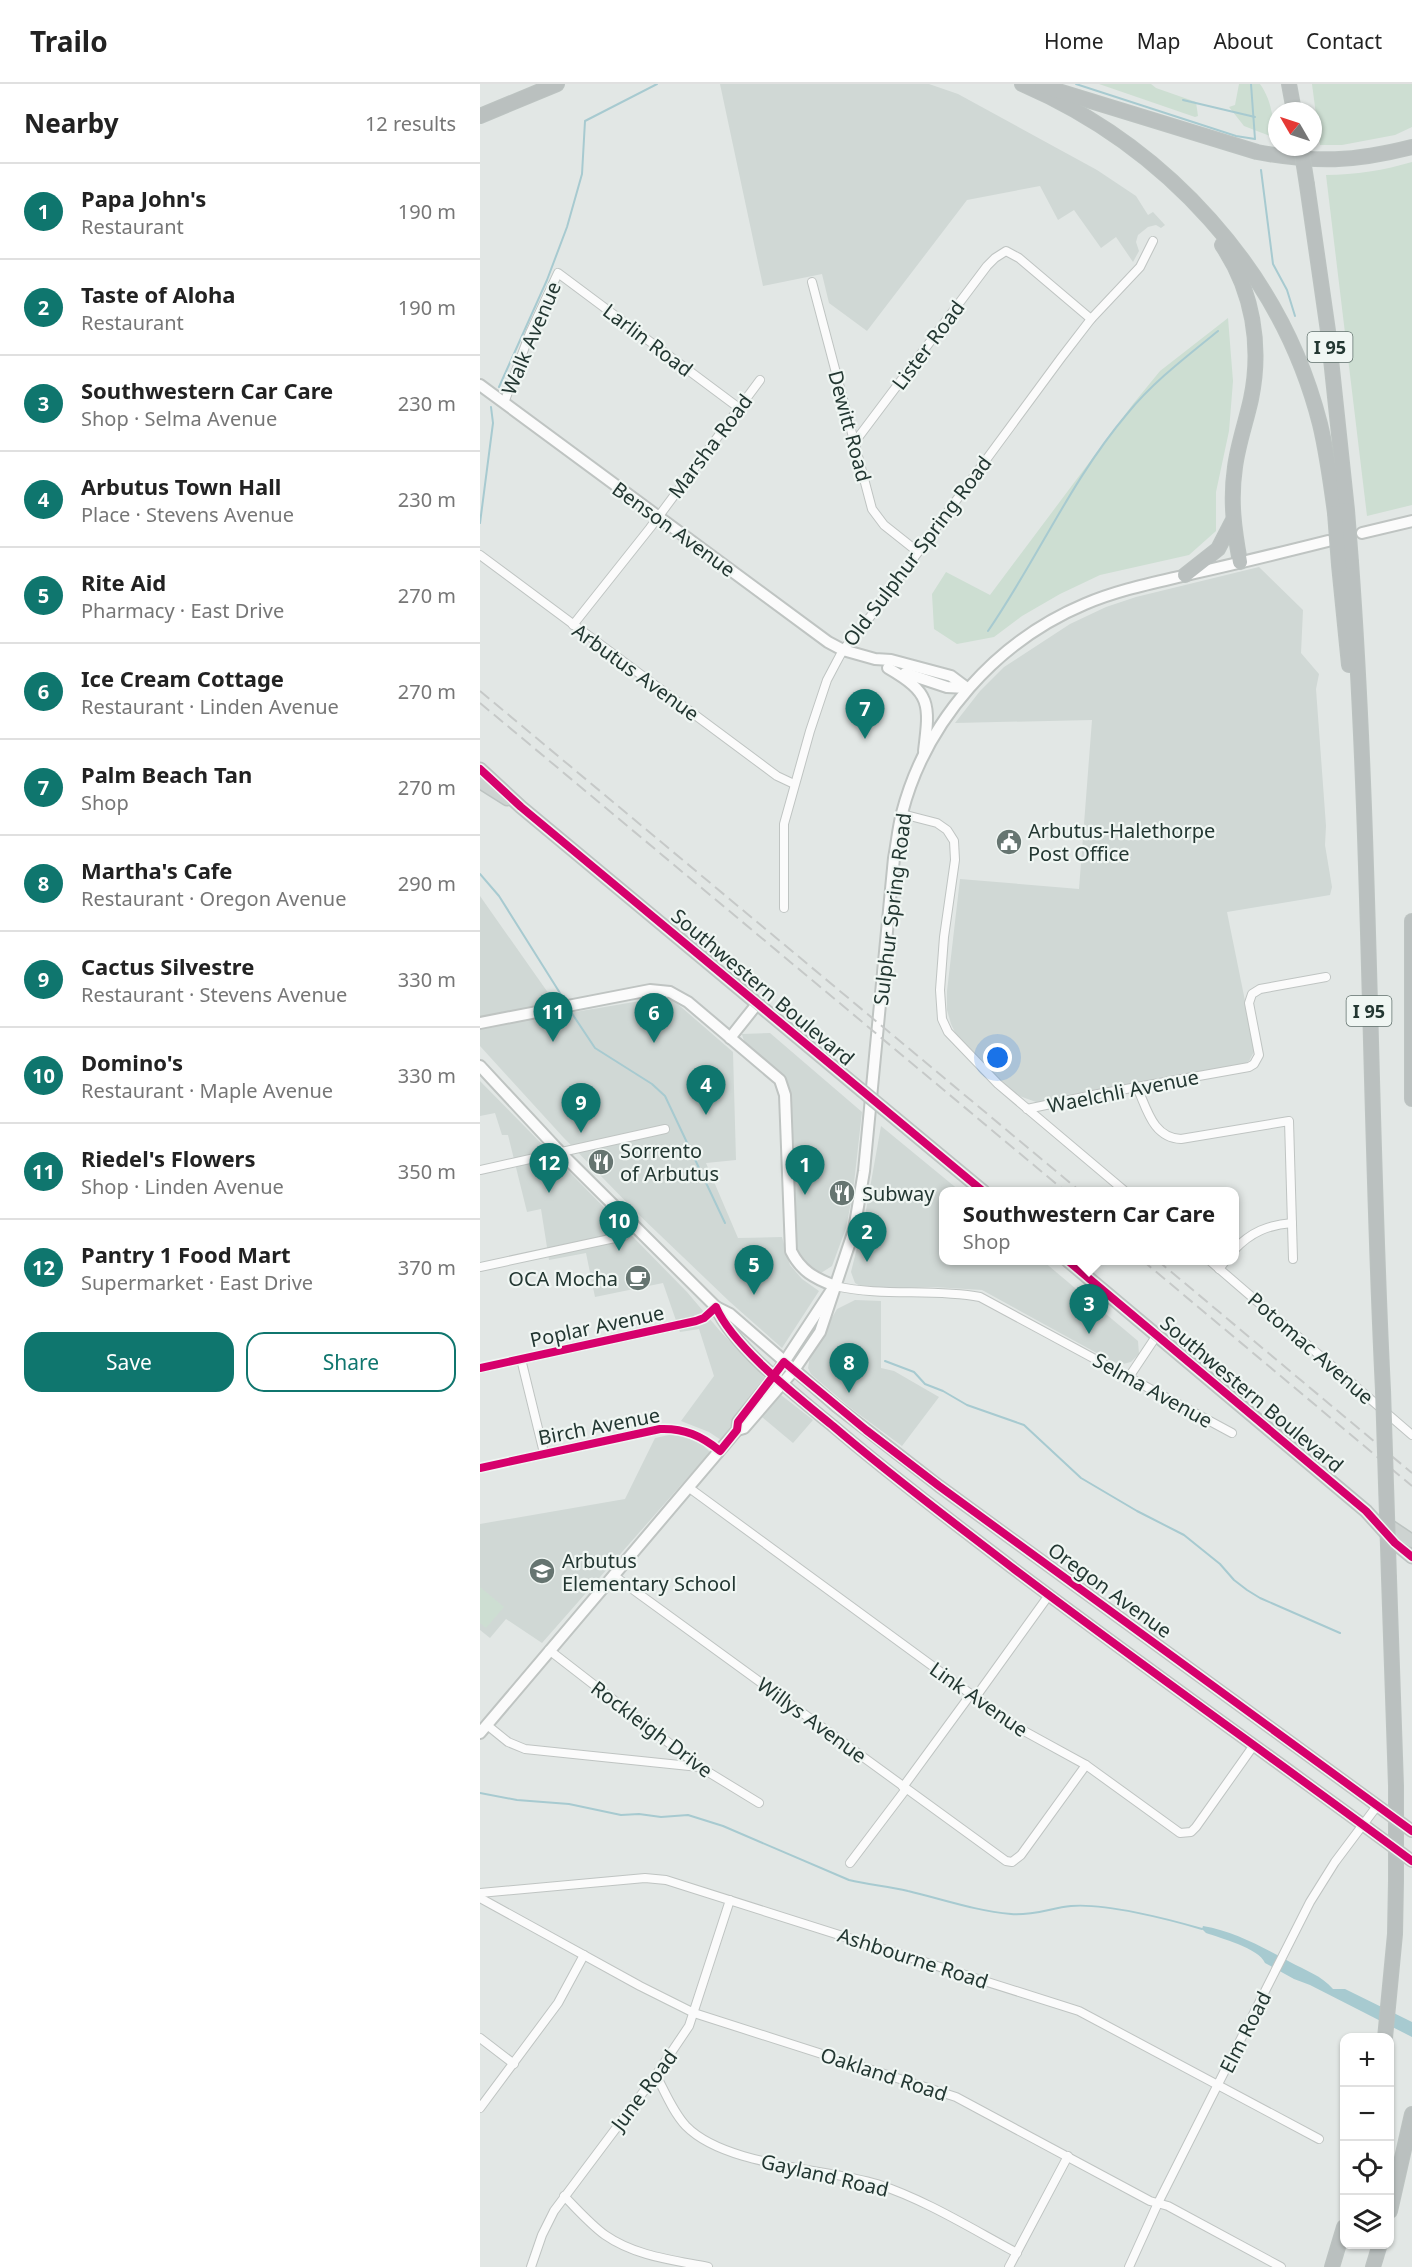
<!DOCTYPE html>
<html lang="en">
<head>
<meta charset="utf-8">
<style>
  :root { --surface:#fff; --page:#f2f2f2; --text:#222; --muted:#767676; --line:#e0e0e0; --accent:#0f766e }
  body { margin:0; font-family:"Noto Sans",sans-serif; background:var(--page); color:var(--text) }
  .controls { position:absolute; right:18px; bottom:18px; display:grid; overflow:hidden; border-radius:12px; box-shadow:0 2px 4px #0004 }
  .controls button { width:54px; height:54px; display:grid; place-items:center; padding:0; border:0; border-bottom:2px solid var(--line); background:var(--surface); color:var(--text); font:30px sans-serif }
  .compass { position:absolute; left:788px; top:18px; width:54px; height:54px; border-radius:50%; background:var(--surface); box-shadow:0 2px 4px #0004; rotate:309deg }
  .you { position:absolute; left:518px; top:974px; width:21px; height:21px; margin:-15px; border:4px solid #fff; border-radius:50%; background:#1a73e8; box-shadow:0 0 0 9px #1a73e833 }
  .badge { display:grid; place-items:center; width:39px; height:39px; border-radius:50%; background:var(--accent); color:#fff; font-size:20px; font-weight:700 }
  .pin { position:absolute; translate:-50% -50px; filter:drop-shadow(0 2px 3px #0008) }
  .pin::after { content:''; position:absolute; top:32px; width:21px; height:18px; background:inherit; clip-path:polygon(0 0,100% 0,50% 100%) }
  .popup { position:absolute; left:459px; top:1103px; width:300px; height:78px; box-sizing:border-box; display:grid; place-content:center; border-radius:12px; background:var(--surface); filter:drop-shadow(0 2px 4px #0005); font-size:20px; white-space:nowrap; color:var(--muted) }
  .popup b { font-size:22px; color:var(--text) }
  .popup::after { content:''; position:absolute; left:50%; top:100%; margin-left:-12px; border:12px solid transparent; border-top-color:var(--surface) }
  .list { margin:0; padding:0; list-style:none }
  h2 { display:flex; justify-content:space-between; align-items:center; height:78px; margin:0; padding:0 24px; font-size:26px }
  h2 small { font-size:20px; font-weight:400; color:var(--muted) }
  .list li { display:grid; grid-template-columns:39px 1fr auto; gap:18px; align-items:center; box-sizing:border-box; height:96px; padding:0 24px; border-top:2px solid var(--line) }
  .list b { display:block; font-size:22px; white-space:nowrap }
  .list p { margin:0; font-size:20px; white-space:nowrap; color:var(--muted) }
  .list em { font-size:20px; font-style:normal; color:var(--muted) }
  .actions { display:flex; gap:12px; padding:18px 24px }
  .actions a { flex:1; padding:14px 0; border:2px solid var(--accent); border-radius:18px; text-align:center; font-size:21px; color:var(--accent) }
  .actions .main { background:var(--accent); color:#fff }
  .icon { flex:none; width:33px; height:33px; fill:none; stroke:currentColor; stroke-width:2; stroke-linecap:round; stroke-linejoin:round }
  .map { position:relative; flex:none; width:932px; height:2183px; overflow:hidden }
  header { display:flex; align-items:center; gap:36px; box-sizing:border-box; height:84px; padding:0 30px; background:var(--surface); border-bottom:2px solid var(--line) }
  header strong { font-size:28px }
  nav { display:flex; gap:33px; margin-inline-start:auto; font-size:21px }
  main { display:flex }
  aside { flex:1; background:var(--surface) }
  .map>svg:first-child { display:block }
  .built { fill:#d0d8d5 }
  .green { fill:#cdded2 }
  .water { fill:#a7cad0 }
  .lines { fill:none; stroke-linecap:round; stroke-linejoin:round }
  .stream { stroke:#a7cad0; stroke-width:2 }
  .street-casing { stroke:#bfc4c2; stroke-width:10 }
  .secondary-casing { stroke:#bfc4c2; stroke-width:14 }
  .primary-casing { stroke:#bcc3c1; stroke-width:15 }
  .highway-casing { stroke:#bcc3c1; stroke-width:16 }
  .street { stroke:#fbfbfb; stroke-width:8 }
  .secondary { stroke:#fbfbfb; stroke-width:10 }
  .primary { stroke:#cdd3d1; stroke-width:12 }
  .highway { stroke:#bac0bf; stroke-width:14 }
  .rail { stroke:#c6c9c8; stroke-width:2; stroke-dasharray:12 6; stroke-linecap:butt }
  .primary-bridge-casing { stroke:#bcc3c1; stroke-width:15; stroke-linecap:butt }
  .highway-bridge-casing { stroke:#bcc3c1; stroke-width:16; stroke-linecap:butt }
  .primary-bridge { stroke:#cdd3d1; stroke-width:12 }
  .highway-bridge { stroke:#bac0bf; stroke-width:14 }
  .cycleway-casing { stroke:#f0f6f3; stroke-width:11 }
  .cycleway { stroke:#d6006c; stroke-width:8 }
  .labels { text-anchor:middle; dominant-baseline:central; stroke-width:4.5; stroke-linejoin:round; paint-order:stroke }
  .shield { fill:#f0f6f3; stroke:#60706c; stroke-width:1.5 }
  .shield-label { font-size:18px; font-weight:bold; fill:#233732 }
  .street-label { font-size:20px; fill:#233732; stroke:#f0f6f3 }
  .poi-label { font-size:20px; fill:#233732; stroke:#f0f6f3; text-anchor:start }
</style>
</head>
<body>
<header>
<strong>Trailo</strong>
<nav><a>Home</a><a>Map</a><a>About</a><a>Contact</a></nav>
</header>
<main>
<aside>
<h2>Nearby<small>12 results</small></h2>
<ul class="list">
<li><span class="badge">1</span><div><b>Papa John's</b><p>Restaurant</p></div><em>190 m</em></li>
<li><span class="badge">2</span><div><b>Taste of Aloha</b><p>Restaurant</p></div><em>190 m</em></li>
<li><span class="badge">3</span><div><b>Southwestern Car Care</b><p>Shop · Selma Avenue</p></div><em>230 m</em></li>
<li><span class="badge">4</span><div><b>Arbutus Town Hall</b><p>Place · Stevens Avenue</p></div><em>230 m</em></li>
<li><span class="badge">5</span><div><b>Rite Aid</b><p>Pharmacy · East Drive</p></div><em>270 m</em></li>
<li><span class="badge">6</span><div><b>Ice Cream Cottage</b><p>Restaurant · Linden Avenue</p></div><em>270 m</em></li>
<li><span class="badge">7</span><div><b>Palm Beach Tan</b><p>Shop</p></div><em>270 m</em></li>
<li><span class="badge">8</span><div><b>Martha's Cafe</b><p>Restaurant · Oregon Avenue</p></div><em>290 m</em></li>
<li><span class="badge">9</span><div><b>Cactus Silvestre</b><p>Restaurant · Stevens Avenue</p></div><em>330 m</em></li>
<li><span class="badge">10</span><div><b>Domino's</b><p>Restaurant · Maple Avenue</p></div><em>330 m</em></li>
<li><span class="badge">11</span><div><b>Riedel's Flowers</b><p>Shop · Linden Avenue</p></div><em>350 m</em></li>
<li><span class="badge">12</span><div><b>Pantry 1 Food Mart</b><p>Supermarket · East Drive</p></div><em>370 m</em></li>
</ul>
<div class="actions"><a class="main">Save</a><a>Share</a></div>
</aside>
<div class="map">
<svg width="932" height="2183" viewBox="0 0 932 2183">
  <rect width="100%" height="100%" fill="#e2e7e5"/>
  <g class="built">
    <polygon points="240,0 449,0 478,10 617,86 656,112 668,131 673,128 685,141 681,144 676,141 668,143 658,151 656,158 659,167 653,178 636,153 621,164 594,126 578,136 560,102 487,116 387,247 349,219 342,190 283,202"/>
    <polygon points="779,483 823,526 821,569 839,590 836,605 846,742 845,761 852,803 850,811 747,828 775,966 769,977 764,980 617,1007 572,1017 556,1018 534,1010 494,975 479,957 471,940 467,926 467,907 480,795 599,805 612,636 475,639 500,607 524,583 590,540 626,523 656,513"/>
    <polygon points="0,812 83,930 178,914 193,916 253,968 256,1076 226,1079 258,1154 302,1153 310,1181 322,1195 339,1207 302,1264 250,1218 156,1128 83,1053 0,962"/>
    <polygon points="290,949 382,1028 373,1108 366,1144 352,1182 341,1189 332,1187 320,1174 316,1165 311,1012 308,1001 303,992 266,961 263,954 262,950"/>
    <polygon points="0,997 207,1208 240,1247 285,1294 241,1356 229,1348 201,1337 234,1292 219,1245 200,1248 183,1199 115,1213 106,1169 69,1176 61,1125 47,1128 28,1051 22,1051 15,1029 0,1032"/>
    <polygon points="401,1042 480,1107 464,1108 464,1176 563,1177 658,1257 659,1270 651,1278 643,1280 633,1278 502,1206 453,1203 393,1205 382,1203 375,1199 371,1188 385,1132"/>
    <polygon points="375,1216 401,1217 401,1284 414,1287 459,1313 422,1362 368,1322 331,1290 328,1284 330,1272 357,1225"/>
    <polygon points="301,1311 333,1336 313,1359 282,1333"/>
    <polygon points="189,1351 204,1352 220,1358 230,1368 62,1559 26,1535 10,1554 0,1546 0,1440 145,1415 175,1354"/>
  </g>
  <g class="green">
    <polygon points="619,0 671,0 676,4 716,18 718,32 715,33"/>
    <path d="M759 0H780C792 17 793 34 795 54L764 42 749 23 755 21Z"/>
    <polygon points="832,0 932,0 932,43 915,51 862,61 840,61"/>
    <path d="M932 78V421L887 432 846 91C875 91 905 86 932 78Z"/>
    <polygon points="748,234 753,297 749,347 736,408 736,447 709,471 620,491 580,510 542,532 514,553 477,560 454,545 452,510 466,488 510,511 653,320 680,287"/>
    <polygon points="0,1503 24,1523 6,1544 0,1539"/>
  </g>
  <path class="water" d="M723 1842C754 1847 782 1863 810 1878 825 1886 842 1892 853 1905H865L932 1938V1953L830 1901 814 1895 785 1879C779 1864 740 1854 726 1849L722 1845Z"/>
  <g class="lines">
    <g class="stream">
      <polyline points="596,0 756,52 775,55 771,0"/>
      <polyline points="703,16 775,33"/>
      <polyline points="781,86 793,180 807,206 815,232"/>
      <polyline points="19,303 67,196 87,143 102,90 105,37 177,0"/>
      <polyline points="0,439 13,339 11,323"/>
      <path d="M508 547C557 476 591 396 647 330 673 298 706 273 738 247"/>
      <polyline points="0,790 19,812 85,917"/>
      <polyline points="89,925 115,964 172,1000 185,1012 245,1139"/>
      <polyline points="405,1277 434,1288 445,1300 463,1307 487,1321 544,1341 601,1394 657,1427 704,1451 740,1480 754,1496 767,1506 780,1514 860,1549"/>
      <path d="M0 1709 37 1716 89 1720 141 1731 159 1730 181 1733 208 1731 243 1742 369 1796C389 1801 409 1802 428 1807 462 1815 496 1827 531 1830 552 1832 571 1824 591 1822 625 1819 688 1835 722 1845"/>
    </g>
    <g class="street-casing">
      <g id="street">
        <polyline points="332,198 392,425 404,441 438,468"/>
        <polyline points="24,319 50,249 78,189 259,324"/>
        <polyline points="374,359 507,182 515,174 526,167 539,174 611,235"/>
        <polyline points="0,471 297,692 314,700"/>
        <polyline points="93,541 170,444 280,296"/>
        <polyline points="422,730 457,739 467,746 474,757 475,776 464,853 460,906 462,935 468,948 518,1000 646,1108"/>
        <polyline points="304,824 304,740 330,647 347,596 356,579 363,566 394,528 581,274 611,235 660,183 673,157"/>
        <path d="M657 1003C667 1025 673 1054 701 1055L809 1037 813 1175"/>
        <polyline points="547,1025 618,1010 769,983 774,980 779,971 769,919 772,910 780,905 846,893"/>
        <polyline points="0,1086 185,1045"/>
        <path d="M754 1166C771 1148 788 1141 812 1139"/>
        <polyline points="729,1176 932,1351"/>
        <polyline points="0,1183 144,1152 155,1142"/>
        <polyline points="739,1185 746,1176"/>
        <path d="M355 1202C403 1213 452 1204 500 1213L752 1349"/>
        <polyline points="41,1275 64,1369"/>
        <polyline points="0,1284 216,1237 224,1234 236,1223"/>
        <polyline points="649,1293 677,1251"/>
        <path d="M0 1384 180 1345C204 1344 222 1352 240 1367"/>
        <polyline points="208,1403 533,1641 606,1681 700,1749 711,1748 716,1743 774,1661"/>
        <polyline points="133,1491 526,1777 532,1778 541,1771 606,1681"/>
        <polyline points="69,1566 220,1683 279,1719"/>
        <polyline points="495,1614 569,1511"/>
        <polyline points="7,1641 28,1658 45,1665 219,1683"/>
        <polyline points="423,1703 491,1610"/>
        <polyline points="370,1779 426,1705"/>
        <polyline points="0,1809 165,1794 186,1796 599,1927 839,2055"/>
        <polyline points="0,1814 160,1902 214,1929 476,2013 670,2117 688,2122 801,2183"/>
        <polyline points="0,1954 34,1980"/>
        <path d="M176 1991C185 2008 193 2028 206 2042 245 2082 343 2084 397 2100 446 2116 492 2145 537 2169"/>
        <polyline points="0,2024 78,1919 104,1871"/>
        <path d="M84 2112C97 2125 110 2140 125 2151 155 2172 193 2176 228 2183"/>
        <polyline points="51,2183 62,2151 74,2127 176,1991 209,1942 250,1816"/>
        <polyline points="529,2183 588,2072"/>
        <polyline points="649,2183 678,2119 830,1818 855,1778 897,1722"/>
      </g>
    </g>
    <g class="secondary-casing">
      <g id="secondary">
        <polyline points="0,301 348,558 363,566 395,575 411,576 471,592 487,604"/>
        <polyline points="882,449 932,437"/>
        <path d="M408 584C451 609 450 619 444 667"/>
        <polyline points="425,589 467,603 487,604"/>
        <path d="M0 939 170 906 190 908 208 918 300 996 305 1011 311 1167C321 1187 334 1194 355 1202"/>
        <polyline points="250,954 277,920"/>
        <polyline points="0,982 81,1069 236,1223 250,1230 356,1322 459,1402 932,1747"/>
        <path d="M236 1223C253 1263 319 1314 353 1342 411 1392 473 1438 534 1485 665 1584 800 1679 932 1777"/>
        <path d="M257 1346 264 1344 314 1286 340 1248 374 1146 384 1087 414 774C417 759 418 744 422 729 446 636 517 557 605 520 640 505 678 498 715 489 759 479 804 468 848 457"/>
        <polyline points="0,1649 257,1346 258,1338 295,1292 351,1207"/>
      </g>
    </g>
    <g class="primary-casing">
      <g id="primary">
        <polyline points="0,685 41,723 381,1006"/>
        <polyline points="0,698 27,715"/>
        <polyline points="404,1025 504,1108"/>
        <polyline points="587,1176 886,1427 915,1459 932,1473"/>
        <polyline points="902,1437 932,1457"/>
      </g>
    </g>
    <g class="highway-casing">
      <g id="highway">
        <path d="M542 0C685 62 801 186 840 340 847 369 851 399 855 429"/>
        <polyline points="809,0 814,27"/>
        <path d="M562 2 777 68C837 79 873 78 932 63"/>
        <polyline points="0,32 77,0"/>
        <polyline points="827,101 848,247 867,426"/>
        <path d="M742 161C773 207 782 262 771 315 766 338 758 360 755 383 750 417 754 445 760 478"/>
        <path d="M871 478C891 753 889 1030 903 1306"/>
        <polyline points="859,481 869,581"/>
        <polyline points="705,491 738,465 752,438"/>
        <polyline points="932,837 932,1015"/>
        <polyline points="909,1494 916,1702"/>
        <polyline points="905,1954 915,1850 916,1797"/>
        <polyline points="910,2127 932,2030"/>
        <polyline points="852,2183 864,2143"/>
        <polyline points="893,2183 900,2160"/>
      </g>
    </g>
    <use href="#street" class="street"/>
    <use href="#secondary" class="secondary"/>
    <use href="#primary" class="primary"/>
    <use href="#highway" class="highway"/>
    <g class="rail">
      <polyline points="0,607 601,1108"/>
      <polyline points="0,619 586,1108"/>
      <polyline points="662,1176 932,1402"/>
      <polyline points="677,1176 932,1389"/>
    </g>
    <g class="primary-bridge-casing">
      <polyline id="primary-bridge" points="381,1006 404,1025"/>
    </g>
    <g class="highway-bridge-casing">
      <g id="highway-bridge">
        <polyline points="821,63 827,101"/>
        <polyline points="867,426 871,478"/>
        <polyline points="855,429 859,481"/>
        <polyline points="903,1306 909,1494"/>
        <polyline points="916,1702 916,1797"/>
      </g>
    </g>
    <use href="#primary-bridge" class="primary-bridge"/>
    <use href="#highway-bridge" class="highway-bridge"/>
    <g class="cycleway-casing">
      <g id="cycleway">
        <polyline points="0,685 41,723 504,1108"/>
        <polyline points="587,1176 886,1427 915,1459 932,1473"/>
        <path d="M0 1284 216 1237 224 1234 236 1223C253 1263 319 1314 353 1342 411 1392 473 1438 534 1485 665 1584 800 1679 932 1777"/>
        <path d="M0 1384 180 1345C204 1344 222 1352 240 1367L257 1346 258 1338 304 1278 386 1346 459 1402 932 1747"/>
      </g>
    </g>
    <use href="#cycleway" class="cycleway"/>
  </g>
  <defs>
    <g id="civic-disc" transform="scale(1.35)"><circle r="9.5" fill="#667571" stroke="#f0f6f3"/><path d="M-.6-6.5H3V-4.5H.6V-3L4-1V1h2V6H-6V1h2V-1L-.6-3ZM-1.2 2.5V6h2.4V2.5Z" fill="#fff"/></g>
    <g id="restaurant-disc" transform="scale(1.35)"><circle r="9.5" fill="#667571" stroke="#f0f6f3"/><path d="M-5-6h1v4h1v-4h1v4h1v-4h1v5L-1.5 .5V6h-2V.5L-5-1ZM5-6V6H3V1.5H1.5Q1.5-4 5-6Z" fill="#fff"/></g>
    <g id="cafe-disc" transform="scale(1.35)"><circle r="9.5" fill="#667571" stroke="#f0f6f3"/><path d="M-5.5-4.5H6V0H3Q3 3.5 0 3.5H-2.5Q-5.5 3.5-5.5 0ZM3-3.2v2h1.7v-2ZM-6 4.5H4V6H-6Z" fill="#fff"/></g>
    <g id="school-disc" transform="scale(1.35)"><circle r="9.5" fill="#667571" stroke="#f0f6f3"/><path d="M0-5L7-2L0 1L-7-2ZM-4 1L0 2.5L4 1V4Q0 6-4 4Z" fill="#fff"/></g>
  </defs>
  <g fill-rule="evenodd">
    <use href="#civic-disc" x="529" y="758"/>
    <use href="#restaurant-disc" x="121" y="1078"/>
    <use href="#restaurant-disc" x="362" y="1109"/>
    <use href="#cafe-disc" x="158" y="1194"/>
    <use href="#school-disc" x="62" y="1487"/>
  </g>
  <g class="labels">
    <g class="shield">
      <rect x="827.5" y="248" width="45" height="30" rx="4.5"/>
      <rect x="866.5" y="912" width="45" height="30" rx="4.5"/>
    </g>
    <g class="shield-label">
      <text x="850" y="263">I 95</text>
      <text x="889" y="927">I 95</text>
    </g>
    <g class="street-label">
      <text transform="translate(51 254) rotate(-67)">Walk Avenue</text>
      <text transform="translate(168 256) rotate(37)">Larlin Road</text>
      <text transform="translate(448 261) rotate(-53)">Lister Road</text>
      <text transform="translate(370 342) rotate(75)">Dewitt Road</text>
      <text transform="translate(230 362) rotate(-53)">Marsha Road</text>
      <text transform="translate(194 445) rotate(36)">Benson Avenue</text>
      <text transform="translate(437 467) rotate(-53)">Old Sulphur Spring Road</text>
      <text transform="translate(156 588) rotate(36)">Arbutus Avenue</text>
      <text transform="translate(412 825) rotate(-83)">Sulphur Spring Road</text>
      <text transform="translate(283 903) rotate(40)">Southwestern Boulevard</text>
      <text transform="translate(643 1007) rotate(-11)">Waelchli Avenue</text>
      <text transform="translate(117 1242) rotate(-12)">Poplar Avenue</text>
      <text transform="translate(831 1264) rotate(41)">Potomac Avenue</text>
      <text transform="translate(673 1306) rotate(29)">Selma Avenue</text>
      <text transform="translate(772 1310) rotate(40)">Southwestern Boulevard</text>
      <text transform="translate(119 1342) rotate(-11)">Birch Avenue</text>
      <text transform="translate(630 1506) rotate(36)">Oregon Avenue</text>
      <text transform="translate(499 1615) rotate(35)">Link Avenue</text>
      <text transform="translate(332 1636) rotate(36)">Willys Avenue</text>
      <text transform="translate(172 1645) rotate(37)">Rockleigh Drive</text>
      <text transform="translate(433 1874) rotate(18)">Ashbourne Road</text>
      <text transform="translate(765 1948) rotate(-63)">Elm Road</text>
      <text transform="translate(404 1990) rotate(18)">Oakland Road</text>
      <text transform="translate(164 2006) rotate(-53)">June Road</text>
      <text transform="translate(345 2091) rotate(13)">Gayland Road</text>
    </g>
    <g class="poi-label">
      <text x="548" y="746">Arbutus-Halethorpe<tspan x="548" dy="23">Post Office</tspan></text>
      <text x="140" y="1066">Sorrento<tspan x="140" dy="23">of Arbutus</tspan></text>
      <text x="382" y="1109">Subway</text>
      <text x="138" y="1194" text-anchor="end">OCA Mocha</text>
      <text x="82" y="1476">Arbutus<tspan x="82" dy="23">Elementary School</tspan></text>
    </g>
  </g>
</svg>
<div class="controls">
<button>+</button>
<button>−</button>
<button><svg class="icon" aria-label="locate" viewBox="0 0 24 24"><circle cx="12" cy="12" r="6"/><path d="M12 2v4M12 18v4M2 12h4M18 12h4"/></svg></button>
<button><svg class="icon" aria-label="layers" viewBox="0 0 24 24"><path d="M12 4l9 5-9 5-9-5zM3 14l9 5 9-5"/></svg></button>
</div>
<svg class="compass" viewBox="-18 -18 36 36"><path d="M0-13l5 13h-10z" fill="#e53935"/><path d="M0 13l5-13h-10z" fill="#767676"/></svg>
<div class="you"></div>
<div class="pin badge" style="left:325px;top:1111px">1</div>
<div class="pin badge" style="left:387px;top:1178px">2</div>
<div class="pin badge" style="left:609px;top:1250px">3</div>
<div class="popup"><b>Southwestern Car Care</b>Shop</div>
<div class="pin badge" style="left:226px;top:1031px">4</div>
<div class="pin badge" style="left:274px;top:1211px">5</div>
<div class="pin badge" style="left:174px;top:959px">6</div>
<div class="pin badge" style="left:385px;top:655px">7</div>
<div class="pin badge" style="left:369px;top:1309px">8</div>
<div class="pin badge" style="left:101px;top:1049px">9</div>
<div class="pin badge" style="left:139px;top:1167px">10</div>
<div class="pin badge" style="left:73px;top:958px">11</div>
<div class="pin badge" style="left:69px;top:1109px">12</div>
</div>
</main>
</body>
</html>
